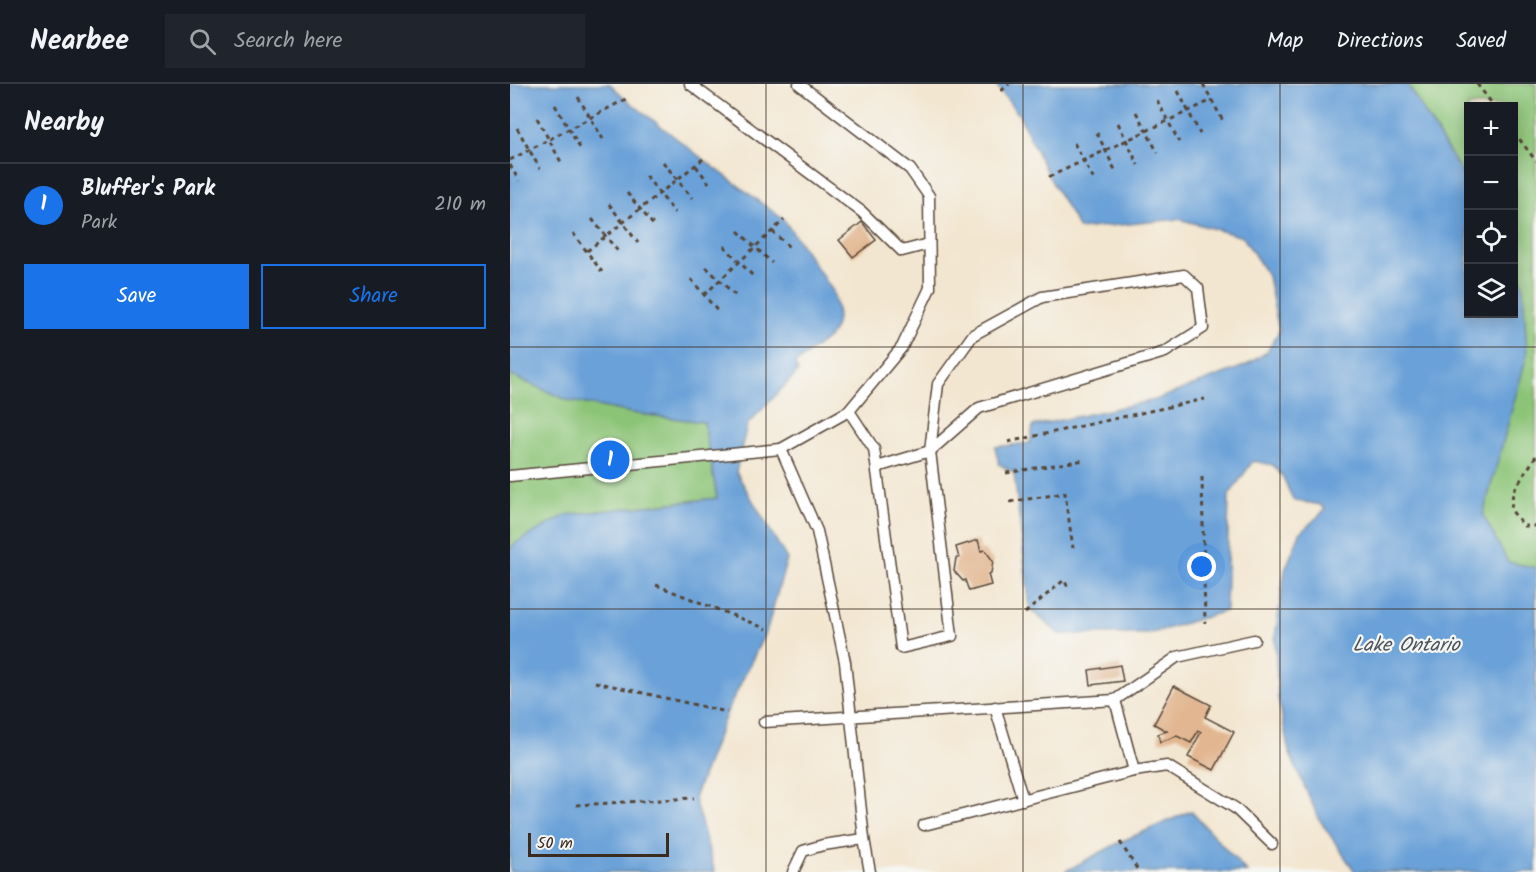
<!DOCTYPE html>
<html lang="en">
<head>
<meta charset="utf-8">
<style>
  :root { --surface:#171b24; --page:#20242c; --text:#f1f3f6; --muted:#9ea1a6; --line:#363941; --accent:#1a73e8 }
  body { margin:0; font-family:Kalam,sans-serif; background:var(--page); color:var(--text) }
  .controls { position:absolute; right:18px; top:18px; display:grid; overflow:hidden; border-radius:0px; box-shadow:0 3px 15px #0003 }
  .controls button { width:54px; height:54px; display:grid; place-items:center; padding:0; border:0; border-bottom:2px solid var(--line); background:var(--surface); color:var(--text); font:30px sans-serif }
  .scale { position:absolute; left:18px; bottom:15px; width:141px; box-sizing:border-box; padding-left:6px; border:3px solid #3b2a1e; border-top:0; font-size:16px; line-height:21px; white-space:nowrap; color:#3b2a1e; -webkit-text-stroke:4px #f6f6f2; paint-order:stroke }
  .you { position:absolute; left:692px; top:483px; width:21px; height:21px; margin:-15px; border:4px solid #fff; border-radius:50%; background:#1a73e8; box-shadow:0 0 0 9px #1a73e833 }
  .badge { display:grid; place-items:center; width:39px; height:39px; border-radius:50%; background:var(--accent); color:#fff; font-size:20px; font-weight:700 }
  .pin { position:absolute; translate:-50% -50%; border:3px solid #fff; box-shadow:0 2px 6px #0006 }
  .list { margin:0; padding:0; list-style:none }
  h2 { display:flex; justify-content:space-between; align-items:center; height:78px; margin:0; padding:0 24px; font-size:26px }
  h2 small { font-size:20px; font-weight:400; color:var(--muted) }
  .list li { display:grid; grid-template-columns:39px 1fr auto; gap:18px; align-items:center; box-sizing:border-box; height:84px; padding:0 24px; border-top:2px solid var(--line) }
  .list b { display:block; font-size:22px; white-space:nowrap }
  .list p { margin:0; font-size:20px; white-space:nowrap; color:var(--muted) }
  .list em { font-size:20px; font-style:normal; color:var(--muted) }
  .actions { display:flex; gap:12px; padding:18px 24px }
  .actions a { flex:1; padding:14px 0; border:2px solid var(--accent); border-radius:0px; text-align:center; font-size:21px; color:var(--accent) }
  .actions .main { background:var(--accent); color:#fff }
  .icon { flex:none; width:33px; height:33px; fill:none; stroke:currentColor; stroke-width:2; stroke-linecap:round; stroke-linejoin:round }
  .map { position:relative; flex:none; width:1026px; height:788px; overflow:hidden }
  header { display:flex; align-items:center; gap:36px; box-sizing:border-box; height:84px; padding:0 30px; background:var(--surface); border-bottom:2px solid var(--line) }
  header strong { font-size:28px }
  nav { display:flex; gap:33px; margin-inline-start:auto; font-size:21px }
  .search { width:420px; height:54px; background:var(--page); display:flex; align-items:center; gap:15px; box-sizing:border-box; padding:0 21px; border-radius:0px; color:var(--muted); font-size:22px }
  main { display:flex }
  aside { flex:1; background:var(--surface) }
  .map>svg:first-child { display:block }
  .green { fill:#8cc477; stroke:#64774a; stroke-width:1.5 }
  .water { fill:#6aa1d8; stroke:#52667b; stroke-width:1.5 }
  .building { fill:#e2b690 }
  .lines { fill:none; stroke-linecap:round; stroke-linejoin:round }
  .lane-casing { stroke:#574639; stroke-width:13 }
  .path { stroke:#574639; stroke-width:3; stroke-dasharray:4.5 4.5; stroke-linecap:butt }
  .lane { stroke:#fff; stroke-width:10 }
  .grid { fill:none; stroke:#3b2a1e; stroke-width:1.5; stroke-opacity:0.55 }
  .labels { text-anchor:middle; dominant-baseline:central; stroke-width:4.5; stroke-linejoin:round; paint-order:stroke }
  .water-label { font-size:20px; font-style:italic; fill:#4b545f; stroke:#f6f6f2 }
</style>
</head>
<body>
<header>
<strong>Nearbee</strong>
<div class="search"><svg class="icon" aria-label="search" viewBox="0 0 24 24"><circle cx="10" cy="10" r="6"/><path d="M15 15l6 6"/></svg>Search here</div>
<nav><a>Map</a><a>Directions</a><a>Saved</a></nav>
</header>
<main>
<aside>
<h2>Nearby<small></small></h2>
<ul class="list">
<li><span class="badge">1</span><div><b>Bluffer's Park</b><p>Park</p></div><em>210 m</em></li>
</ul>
<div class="actions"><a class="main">Save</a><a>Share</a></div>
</aside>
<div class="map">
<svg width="1026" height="788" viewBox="0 0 1026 788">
  <rect width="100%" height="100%" fill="#f6f6f2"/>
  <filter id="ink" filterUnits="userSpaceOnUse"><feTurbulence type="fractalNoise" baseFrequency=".0167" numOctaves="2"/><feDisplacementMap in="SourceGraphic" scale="12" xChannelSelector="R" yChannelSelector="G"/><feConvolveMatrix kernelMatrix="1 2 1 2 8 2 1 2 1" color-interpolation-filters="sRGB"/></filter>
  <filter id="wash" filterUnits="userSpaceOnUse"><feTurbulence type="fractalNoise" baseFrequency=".008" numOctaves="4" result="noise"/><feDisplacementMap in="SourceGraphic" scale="24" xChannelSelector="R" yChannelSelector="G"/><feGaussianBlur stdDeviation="1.35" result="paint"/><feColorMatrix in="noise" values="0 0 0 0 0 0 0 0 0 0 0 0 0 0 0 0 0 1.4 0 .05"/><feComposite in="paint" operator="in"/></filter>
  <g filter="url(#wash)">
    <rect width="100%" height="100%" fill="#f3e6d0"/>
    <g class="green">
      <polygon points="897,0 1026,0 1026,484 998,478 973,431 989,369 1013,201 1004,181 1004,22 958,22 958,99"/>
      <polygon points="0,291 57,316 122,329 194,338 207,414 56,431 7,458 0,465"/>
    </g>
    <g class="water">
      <polygon points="0,0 100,0 116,15 193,75 274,136 323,207 328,230 325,244 319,253 285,280 288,288 237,341 226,388 277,475 257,545 217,628 184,714 205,788 0,788 0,465 7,458 56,431 207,414 194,338 122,329 57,316 0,291"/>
      <polygon points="485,0 897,0 958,99 958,230 1004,230 1004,181 1013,200 1017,271 973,431 998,478 1026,484 1026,788 845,788 809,735 779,668 768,614 765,554 775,486 790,449 815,426 811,421 783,416 773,393 763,381 743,377 719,411 716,527 639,550 549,550 520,525 504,389 489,380 485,363 520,359 523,342 645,316 737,281 757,268 769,247 758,192 733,153 669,135 569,145 539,93 509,31"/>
      <polygon points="681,727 737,788 554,788 610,758"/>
    </g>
    <g id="blocks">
      <g class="building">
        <polygon points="352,138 366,156 343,173 329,156"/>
        <polygon points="468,456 471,467 475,466 483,477 481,489 478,490 481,501 459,507 455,496 453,497 444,487 446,474 449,474 446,463"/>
        <polygon points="610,581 613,597 581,601 579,586"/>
        <polygon points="664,602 701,621 695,633 724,648 704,686 678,673 691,648 688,647 681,659 667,652 650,658 648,650 657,647 644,640"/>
      </g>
    </g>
  </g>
  <g filter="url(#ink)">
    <use href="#blocks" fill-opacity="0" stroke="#574639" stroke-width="1.5"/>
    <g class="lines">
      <g class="lane-casing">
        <g id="lane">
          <polyline points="180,0 352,128 392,167 419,160"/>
          <polyline points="289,0 400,85 419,112 420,204 392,263 339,327 271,365 307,447 335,578 354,755 360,788"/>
          <polygon points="674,191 688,204 693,244 655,268 469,324 420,367 428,300 463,251 532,213"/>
          <polyline points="339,327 364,365 391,564 442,552 420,367 367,383"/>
          <polyline points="0,392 271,365"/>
          <polyline points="605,616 667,573 744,556"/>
          <polyline points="485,623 513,716"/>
          <polyline points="254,638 605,616 624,687 414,741"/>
          <polyline points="624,687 657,682 725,724 762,760"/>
          <polyline points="283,788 293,767 313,761 354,755"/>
        </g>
      </g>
      <g class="path">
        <polyline points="693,0 713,37"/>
        <polyline points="967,0 984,22"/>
        <polyline points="491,7 499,0"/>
        <polyline points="668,7 690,50"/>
        <polyline points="68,13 93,55"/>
        <polyline points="647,16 669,58"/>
        <polyline points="45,21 70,64"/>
        <polyline points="626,28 648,69"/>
        <polyline points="27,34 51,78"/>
        <polyline points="608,39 628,81"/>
        <polyline points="7,44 30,85"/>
        <polyline points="1004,48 1026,77"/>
        <polyline points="587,49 606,88"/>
        <polyline points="564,59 585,98"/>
        <polyline points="0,76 116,15"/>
        <polyline points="153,78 182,114"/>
        <polyline points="0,81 9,97"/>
        <polyline points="186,82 199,99"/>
        <polyline points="136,92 165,129"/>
        <polyline points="539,93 702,16"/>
        <polyline points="117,109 145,143"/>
        <polyline points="99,120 128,159"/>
        <polyline points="82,135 110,170"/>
        <polyline points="228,147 262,179"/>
        <polyline points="262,147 279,163"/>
        <polyline points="63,149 92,188"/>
        <polyline points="214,162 244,193"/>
        <polyline points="77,167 193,75"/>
        <polyline points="196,183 227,213"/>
        <polyline points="181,195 209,229"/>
        <polyline points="194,211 274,136"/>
        <polyline points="498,358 695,315"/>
        <polyline points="1026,372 1003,408 1001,426 1014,442 1026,442"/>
        <polyline points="496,389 574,376"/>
        <polyline points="692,393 695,539"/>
        <polyline points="500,418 555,409 563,464"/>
        <polyline points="146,501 257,545"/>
        <polyline points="515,529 554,496 558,503"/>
        <polyline points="85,598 217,628"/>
        <polyline points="66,721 184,714"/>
        <polyline points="610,758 629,788"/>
      </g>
      <use href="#lane" class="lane"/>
    </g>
  </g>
  <path class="grid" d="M256 0V788M513 0V788M770 0V788M0 263H1026M0 525H1026"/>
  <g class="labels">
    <g class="water-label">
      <text x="896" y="562">Lake Ontario</text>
    </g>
  </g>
</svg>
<div class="controls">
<button>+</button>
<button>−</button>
<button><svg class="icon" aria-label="locate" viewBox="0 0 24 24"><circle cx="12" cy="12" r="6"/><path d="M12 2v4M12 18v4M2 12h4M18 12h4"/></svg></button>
<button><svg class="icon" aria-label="layers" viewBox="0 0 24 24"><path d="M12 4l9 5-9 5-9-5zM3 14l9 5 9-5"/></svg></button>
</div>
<div class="scale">50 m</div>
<div class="you"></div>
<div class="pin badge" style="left:100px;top:376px">1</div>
</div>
</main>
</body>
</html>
